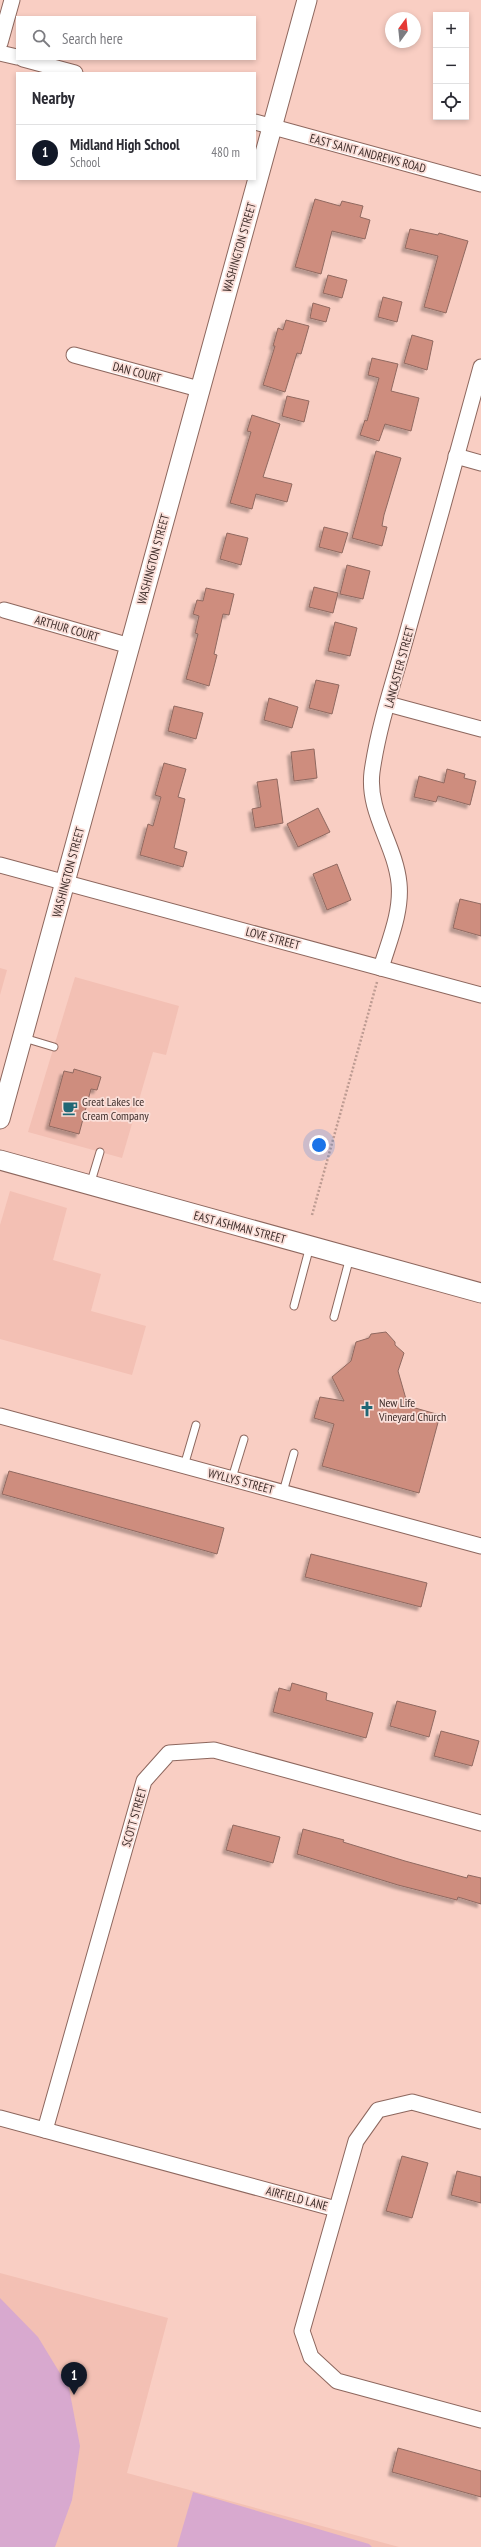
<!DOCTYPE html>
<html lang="en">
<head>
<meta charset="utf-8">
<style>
  :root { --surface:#fff; --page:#f7f7f7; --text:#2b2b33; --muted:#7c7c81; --line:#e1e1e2; --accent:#111827 }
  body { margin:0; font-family:"PT Sans Narrow",sans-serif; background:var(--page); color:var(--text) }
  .controls { position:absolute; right:12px; top:12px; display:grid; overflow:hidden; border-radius:0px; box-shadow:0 2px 6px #0003 }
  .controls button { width:36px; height:36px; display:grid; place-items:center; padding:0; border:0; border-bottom:1px solid var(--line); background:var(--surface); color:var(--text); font:20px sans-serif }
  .compass { position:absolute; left:385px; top:12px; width:36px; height:36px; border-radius:50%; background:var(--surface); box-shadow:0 2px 6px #0003; rotate:15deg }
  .you { position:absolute; left:319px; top:1145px; width:14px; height:14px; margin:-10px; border:3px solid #fff; border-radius:50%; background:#1a73e8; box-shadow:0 0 0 6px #1a73e833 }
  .badge { display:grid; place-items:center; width:26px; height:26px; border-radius:50%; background:var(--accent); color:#fff; font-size:13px; font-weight:700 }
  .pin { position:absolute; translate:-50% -33px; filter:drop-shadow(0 1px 2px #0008) }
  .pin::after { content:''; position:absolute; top:21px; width:14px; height:12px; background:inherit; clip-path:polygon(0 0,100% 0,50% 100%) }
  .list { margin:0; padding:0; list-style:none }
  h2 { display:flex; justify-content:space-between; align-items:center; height:52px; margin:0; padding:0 16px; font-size:17px }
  h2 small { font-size:13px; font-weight:400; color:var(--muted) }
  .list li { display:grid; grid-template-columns:26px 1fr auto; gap:12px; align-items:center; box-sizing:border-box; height:56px; padding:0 16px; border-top:1px solid var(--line) }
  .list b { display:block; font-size:15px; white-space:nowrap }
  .list p { margin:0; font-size:13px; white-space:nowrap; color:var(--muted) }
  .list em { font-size:13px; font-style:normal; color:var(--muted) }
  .icon { flex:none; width:22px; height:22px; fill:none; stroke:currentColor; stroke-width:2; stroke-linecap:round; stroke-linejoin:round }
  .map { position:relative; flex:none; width:481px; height:2547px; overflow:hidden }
  .search { position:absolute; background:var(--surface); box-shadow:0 2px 6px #0003; left:16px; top:16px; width:240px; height:44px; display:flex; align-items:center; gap:10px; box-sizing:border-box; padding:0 14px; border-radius:0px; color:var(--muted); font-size:15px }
  .panel { position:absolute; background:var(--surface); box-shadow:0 2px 6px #0003; left:16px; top:72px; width:240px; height:108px; border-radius:0px }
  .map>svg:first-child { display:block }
  .built { fill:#f3c0b4 }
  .park { fill:#d8a9cf }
  .building { fill:#ce8d7e; stroke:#906960; filter:url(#shadow) }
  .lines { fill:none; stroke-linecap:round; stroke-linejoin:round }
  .service-casing { stroke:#8d675e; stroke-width:9 }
  .minor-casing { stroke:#8d675e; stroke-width:17 }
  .tertiary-casing { stroke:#8d675e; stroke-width:21 }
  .path { stroke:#bd9b92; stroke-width:2.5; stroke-dasharray:2 2; stroke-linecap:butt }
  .service { stroke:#fff; stroke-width:7 }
  .minor { stroke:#fff; stroke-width:15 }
  .tertiary { stroke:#fff; stroke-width:19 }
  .labels { text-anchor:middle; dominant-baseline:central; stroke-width:3.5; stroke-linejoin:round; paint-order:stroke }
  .street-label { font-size:12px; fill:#3e2d2a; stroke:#fadfd9 }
  .poi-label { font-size:12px; fill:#3e2d2a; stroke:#fadfd9; text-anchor:start }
</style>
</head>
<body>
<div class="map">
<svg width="481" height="2547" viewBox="0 0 481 2547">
  <defs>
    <filter id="shadow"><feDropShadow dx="-3.5" dy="3.5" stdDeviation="1" flood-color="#0004"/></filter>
  </defs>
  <rect width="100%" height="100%" fill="#f9cec3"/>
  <g class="built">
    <polygon points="0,968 7,970 0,995"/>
    <polygon points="75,977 179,1006 166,1055 153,1052 122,1158 28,1132"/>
    <polygon points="10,1191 67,1208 53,1260 101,1274 91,1311 146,1326 132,1375 0,1339 0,1225"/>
    <polygon points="0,2273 168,2318 127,2473 399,2547 0,2547"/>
  </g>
  <g class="park">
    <polygon points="0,2298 38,2337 69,2388 80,2446 72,2500 55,2547 0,2547"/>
    <polygon points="193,2492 369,2544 372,2547 177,2547"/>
  </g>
  <g class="building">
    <polygon points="315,199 340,206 342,201 363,206 360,217 370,220 365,239 332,231 321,274 295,267"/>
    <polygon points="410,229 438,235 439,233 468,241 446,313 424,307 438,256 405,248"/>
    <polygon points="328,275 347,280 342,298 323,293"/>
    <polygon points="383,297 402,302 397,322 378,317"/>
    <polygon points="313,303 330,308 326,322 310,318"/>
    <polygon points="286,320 309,326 301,354 297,353 285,392 263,385 275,346 273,346 278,328 283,330"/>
    <polygon points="412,335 433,341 427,370 404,363"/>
    <polygon points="372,358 398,364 391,391 419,398 411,431 385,424 379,441 360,435 365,420 367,421 379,378 368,375"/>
    <polygon points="287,396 309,401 304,422 282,416"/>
    <polygon points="252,415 280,424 263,477 292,484 287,502 256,494 252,509 230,503 251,432 247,431"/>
    <polygon points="376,451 401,458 384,515 382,526 387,527 382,546 352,538"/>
    <polygon points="324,527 348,533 342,553 319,547"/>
    <polygon points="227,533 248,538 241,565 220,559"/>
    <polygon points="347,565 370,571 363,599 340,594"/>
    <polygon points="314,587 338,593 333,613 309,607"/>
    <polygon points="206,588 234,594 229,615 223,614 214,654 217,655 209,686 186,679 198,634 195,633 199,616 193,614 197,600 203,601"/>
    <polygon points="335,622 357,628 350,656 328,651"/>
    <polygon points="316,680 339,685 332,714 309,708"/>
    <polygon points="269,698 298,707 292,728 264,720"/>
    <polygon points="174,706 203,713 196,739 168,731"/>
    <polygon points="314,749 317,778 294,781 291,752"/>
    <polygon points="164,763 186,769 178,797 185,799 174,848 187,852 183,867 140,855 148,824 153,826 161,797 155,795"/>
    <polygon points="447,769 465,774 464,778 476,781 470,805 438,796 436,802 414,797 419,776 444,783"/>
    <polygon points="277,779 283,823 255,828 252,809 261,807 257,782"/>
    <polygon points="318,808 330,832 298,847 287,824"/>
    <polygon points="337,864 351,900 327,910 313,874"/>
    <polygon points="460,899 481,904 481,936 453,928"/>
    <polygon points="74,1069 101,1077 97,1090 91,1089 79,1134 49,1126 64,1071 73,1073"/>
    <polygon points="386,1332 395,1342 395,1345 404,1353 398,1371 408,1406 440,1415 419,1493 322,1466 334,1424 314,1418 320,1397 344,1401 332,1377 351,1361 356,1342 369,1338 371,1334"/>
    <polygon points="9,1471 224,1528 217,1554 2,1494"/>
    <polygon points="311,1554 427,1583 421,1607 305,1577"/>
    <polygon points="292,1683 327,1693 326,1700 373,1713 366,1738 273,1712 279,1688 290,1691"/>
    <polygon points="397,1701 436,1711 429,1737 390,1726"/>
    <polygon points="441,1731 479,1741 472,1766 434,1756"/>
    <polygon points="233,1825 280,1837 273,1863 226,1850"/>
    <polygon points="303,1829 344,1840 343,1842 405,1861 467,1878 468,1875 481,1878 481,1904 458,1897 457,1900 398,1885 297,1854"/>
    <polygon points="402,2156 428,2163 412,2218 386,2211"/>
    <polygon points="457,2171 481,2177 481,2203 451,2195"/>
    <polygon points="398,2448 481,2471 481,2497 392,2472"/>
  </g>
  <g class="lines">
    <g class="service-casing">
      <g id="service">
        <polyline points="24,1038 54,1047"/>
        <polyline points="90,1185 100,1152"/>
        <polyline points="294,1306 310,1246"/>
        <polyline points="334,1317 350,1257"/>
        <polyline points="184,1466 196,1425"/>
        <polyline points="232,1478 244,1439"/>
        <polyline points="283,1492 294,1453"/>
      </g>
    </g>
    <g class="minor-casing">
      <g id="minor">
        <polyline points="0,43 12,0"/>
        <polyline points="0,53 17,57"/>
        <polyline points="23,59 75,73"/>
        <polyline points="255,122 481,184"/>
        <polyline points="74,355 199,389"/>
        <polyline points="456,456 481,463"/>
        <polyline points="4,610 130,646"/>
        <polyline points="388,704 481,729"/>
        <polyline points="0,865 481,995"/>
        <path d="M381 968C389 941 402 912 399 883 395 844 367 812 372 772 379 722 397 672 410 623 434 538 458 452 481 367"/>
        <polyline points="0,1416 481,1546"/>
        <polyline points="0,2118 336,2209"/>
        <polyline points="481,2121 412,2102 378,2110 356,2141 302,2331 311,2357 337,2381 481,2420"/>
        <polyline points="45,2130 144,1781 169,1753 214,1750 481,1823"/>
      </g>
    </g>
    <g class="tertiary-casing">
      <g id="tertiary">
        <polyline points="0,1119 307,0"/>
        <polyline points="0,1160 481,1293"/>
      </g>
    </g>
    <polyline class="path" points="312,1215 377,982"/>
    <use href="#service" class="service"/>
    <use href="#minor" class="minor"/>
    <use href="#tertiary" class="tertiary"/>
  </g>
  <defs>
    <g id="cafe-bare" transform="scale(1.2)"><path d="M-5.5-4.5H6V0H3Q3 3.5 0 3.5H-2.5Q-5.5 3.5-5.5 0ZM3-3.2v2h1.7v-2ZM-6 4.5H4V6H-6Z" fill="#206775" stroke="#fadfd9" stroke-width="2.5" paint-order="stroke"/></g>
    <g id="church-bare" transform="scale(1.2)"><path d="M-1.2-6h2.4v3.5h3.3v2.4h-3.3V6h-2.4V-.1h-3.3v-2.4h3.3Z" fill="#206775" stroke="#fadfd9" stroke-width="2.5" paint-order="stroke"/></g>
  </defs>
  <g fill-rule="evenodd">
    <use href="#cafe-bare" x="70" y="1108"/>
    <use href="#church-bare" x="367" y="1409"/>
  </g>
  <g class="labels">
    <g class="street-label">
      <text transform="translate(368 153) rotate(15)">EAST SAINT ANDREWS ROAD</text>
      <text transform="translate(239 247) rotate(-74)">WASHINGTON STREET</text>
      <text transform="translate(137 372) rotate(15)">DAN COURT</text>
      <text transform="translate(153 559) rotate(-75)">WASHINGTON STREET</text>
      <text transform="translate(67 628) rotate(16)">ARTHUR COURT</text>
      <text transform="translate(399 667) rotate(-75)">LANCASTER STREET</text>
      <text transform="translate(68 872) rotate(-75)">WASHINGTON STREET</text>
      <text transform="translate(273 938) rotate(15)">LOVE STREET</text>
      <text transform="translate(240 1227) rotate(15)">EAST ASHMAN STREET</text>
      <text transform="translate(241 1481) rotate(15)">WYLLYS STREET</text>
      <text transform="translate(134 1817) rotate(-74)">SCOTT STREET</text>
      <text transform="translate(297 2198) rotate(15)">AIRFIELD LANE</text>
    </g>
    <g class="poi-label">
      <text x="82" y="1101">Great Lakes Ice<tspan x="82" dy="14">Cream Company</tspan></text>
      <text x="379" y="1402">New Life<tspan x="379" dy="14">Vineyard Church</tspan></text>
    </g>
  </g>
</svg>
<div class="controls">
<button>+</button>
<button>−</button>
<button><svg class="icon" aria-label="locate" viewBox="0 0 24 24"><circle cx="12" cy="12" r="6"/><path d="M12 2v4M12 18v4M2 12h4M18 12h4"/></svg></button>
</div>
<svg class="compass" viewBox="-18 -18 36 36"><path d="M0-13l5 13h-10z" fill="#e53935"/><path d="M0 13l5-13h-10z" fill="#7c7c81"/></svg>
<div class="you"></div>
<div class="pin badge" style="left:74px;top:2395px">1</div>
<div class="search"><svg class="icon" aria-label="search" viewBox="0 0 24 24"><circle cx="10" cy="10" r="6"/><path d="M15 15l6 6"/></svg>Search here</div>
<section class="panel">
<h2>Nearby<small></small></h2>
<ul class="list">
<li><span class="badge">1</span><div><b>Midland High School</b><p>School</p></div><em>480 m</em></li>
</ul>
</section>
</div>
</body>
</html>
